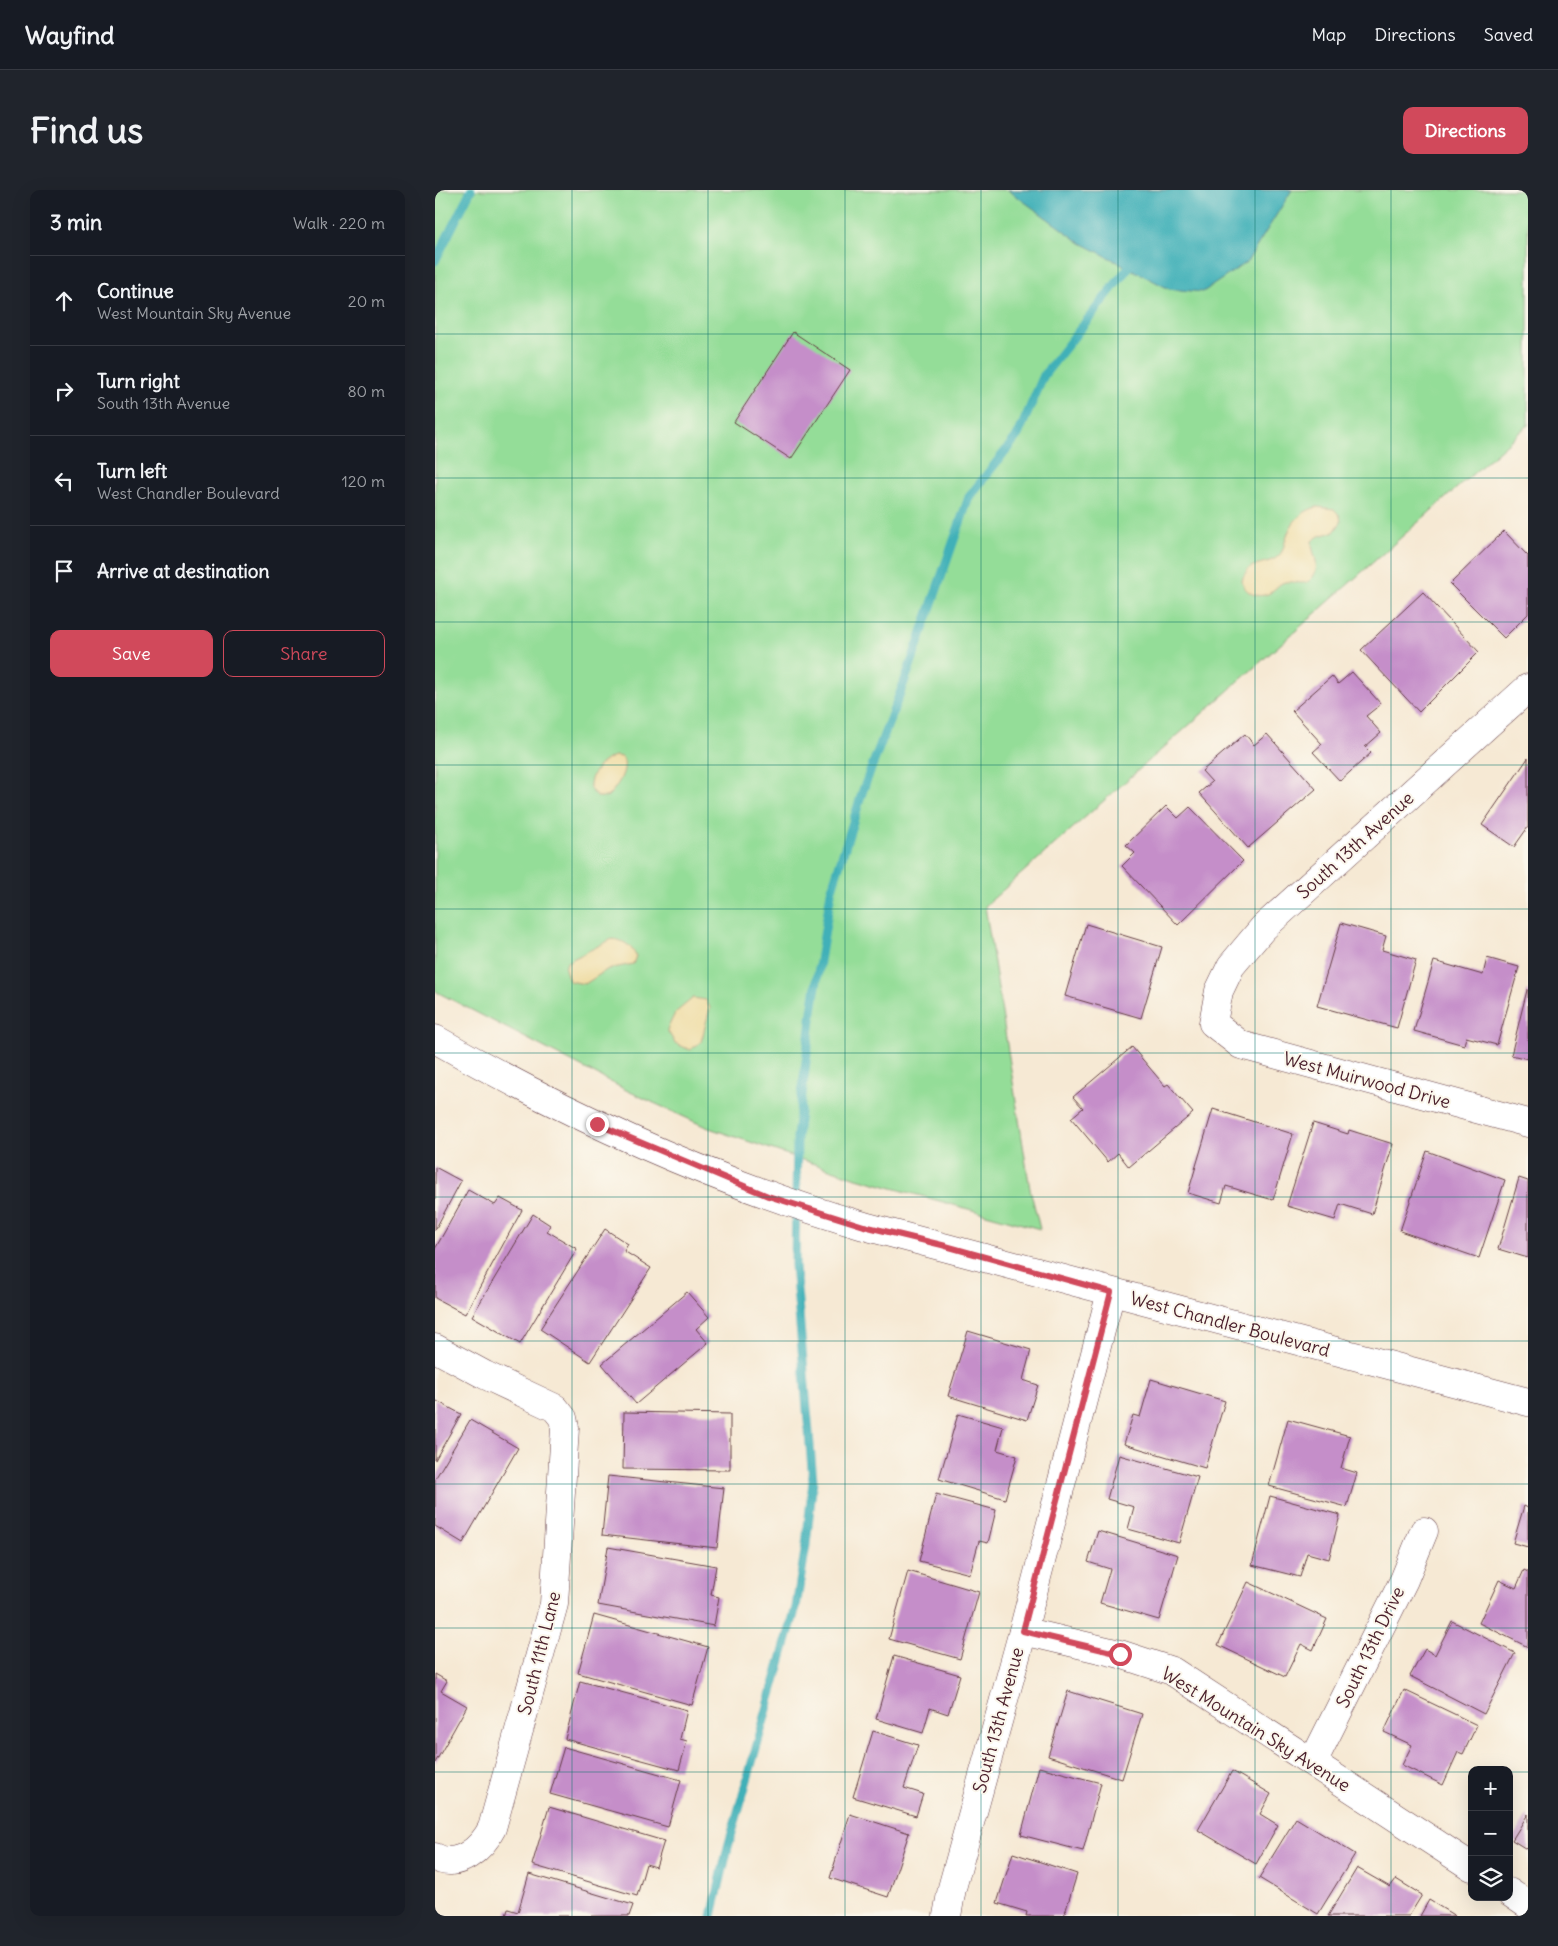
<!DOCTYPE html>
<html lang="en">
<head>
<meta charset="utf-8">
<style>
  :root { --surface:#171b24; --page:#20242c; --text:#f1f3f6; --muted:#9ea1a6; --line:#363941; --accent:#d1495b }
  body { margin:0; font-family:Delius,sans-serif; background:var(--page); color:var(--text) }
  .controls { position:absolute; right:15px; bottom:15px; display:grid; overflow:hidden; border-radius:10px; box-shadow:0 5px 20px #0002 }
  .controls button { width:45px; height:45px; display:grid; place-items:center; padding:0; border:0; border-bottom:1px solid var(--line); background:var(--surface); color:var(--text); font:25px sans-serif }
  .stop { position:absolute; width:15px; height:15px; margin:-11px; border:4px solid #d1495b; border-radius:50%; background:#fff }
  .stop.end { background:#d1495b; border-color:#fff; box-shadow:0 1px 5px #0008 }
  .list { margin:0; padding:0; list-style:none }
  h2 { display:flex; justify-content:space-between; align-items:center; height:65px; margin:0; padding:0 20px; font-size:21px }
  h2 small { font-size:16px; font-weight:400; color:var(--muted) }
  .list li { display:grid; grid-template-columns:32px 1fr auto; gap:15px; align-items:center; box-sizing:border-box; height:90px; padding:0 20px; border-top:1px solid var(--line) }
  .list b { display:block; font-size:19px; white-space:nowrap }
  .list p { margin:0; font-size:16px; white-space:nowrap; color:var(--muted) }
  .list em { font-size:16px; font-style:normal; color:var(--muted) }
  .actions { display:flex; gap:10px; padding:15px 20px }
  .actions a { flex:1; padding:11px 0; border:1px solid var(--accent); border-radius:10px; text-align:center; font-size:18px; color:var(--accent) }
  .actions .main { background:var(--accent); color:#fff }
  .icon { flex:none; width:28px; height:28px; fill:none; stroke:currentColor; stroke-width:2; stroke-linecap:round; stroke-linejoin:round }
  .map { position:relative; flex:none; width:1093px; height:1726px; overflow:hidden; border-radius:10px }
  header { display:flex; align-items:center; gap:30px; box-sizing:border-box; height:70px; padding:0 25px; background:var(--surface); border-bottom:1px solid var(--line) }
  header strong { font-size:24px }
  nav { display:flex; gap:28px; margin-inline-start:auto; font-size:18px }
  .intro { display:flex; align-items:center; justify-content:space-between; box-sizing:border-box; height:120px; padding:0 30px }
  h1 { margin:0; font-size:35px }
  .button { padding:12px 22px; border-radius:10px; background:var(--accent); color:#fff; font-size:18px; font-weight:700 }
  main { display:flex; gap:30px; padding:0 30px }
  aside { flex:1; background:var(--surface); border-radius:10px; box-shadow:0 5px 20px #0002 }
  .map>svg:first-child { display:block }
  .green { fill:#94dd98; stroke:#6f7e62 }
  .sand { fill:#eeda9e; stroke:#9c7c64 }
  .water { fill:#40b0b8; stroke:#456872 }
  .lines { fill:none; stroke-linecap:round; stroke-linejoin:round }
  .stream { stroke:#40b0b8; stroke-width:9 }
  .building { fill:#c58ec9 }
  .minor-casing { stroke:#643d44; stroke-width:29 }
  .major-casing { stroke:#643d44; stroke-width:29 }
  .minor { stroke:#fff; stroke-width:28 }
  .major { stroke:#fff; stroke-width:28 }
  .route { stroke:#d1495b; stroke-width:6 }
  .grid { fill:none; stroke:#0f766e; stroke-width:1; stroke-opacity:0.55 }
  .labels { text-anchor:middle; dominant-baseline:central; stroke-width:4; stroke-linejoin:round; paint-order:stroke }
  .street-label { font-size:18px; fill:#4a1f2b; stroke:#fbf7ec }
</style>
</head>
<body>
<header>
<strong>Wayfind</strong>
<nav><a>Map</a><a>Directions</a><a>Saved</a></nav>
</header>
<div class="intro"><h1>Find us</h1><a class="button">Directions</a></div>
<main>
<aside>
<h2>3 min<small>Walk · 220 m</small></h2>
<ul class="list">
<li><svg class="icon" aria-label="ahead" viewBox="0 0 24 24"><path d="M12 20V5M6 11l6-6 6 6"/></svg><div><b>Continue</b><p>West Mountain Sky Avenue</p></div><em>20 m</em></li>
<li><svg class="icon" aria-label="right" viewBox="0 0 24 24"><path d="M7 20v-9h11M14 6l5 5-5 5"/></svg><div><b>Turn right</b><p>South 13th Avenue</p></div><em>80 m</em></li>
<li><svg class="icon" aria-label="left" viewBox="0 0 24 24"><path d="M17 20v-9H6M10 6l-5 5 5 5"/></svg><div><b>Turn left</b><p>West Chandler Boulevard</p></div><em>120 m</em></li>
<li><svg class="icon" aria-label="arrive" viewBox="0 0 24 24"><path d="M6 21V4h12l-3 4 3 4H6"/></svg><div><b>Arrive at destination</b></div></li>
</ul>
<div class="actions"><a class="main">Save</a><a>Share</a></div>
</aside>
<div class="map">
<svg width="1093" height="1726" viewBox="0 0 1093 1726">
  <rect width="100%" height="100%" fill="#fbf7ec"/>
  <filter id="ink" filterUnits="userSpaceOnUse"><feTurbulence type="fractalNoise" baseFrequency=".02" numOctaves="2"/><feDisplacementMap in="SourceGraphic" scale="10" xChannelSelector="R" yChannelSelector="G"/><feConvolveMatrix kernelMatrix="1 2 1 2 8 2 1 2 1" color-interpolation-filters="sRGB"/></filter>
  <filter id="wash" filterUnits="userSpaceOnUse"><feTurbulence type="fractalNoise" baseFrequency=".0096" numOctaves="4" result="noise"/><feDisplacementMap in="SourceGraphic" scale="20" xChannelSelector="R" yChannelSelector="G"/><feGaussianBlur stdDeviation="1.12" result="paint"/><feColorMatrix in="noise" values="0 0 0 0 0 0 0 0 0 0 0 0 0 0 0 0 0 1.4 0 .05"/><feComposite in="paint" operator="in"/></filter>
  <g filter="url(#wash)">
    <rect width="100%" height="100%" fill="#f6e9d4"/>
    <polygon class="green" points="0,0 1093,0 1093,235 550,716 595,999 605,1039 418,987 271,937 193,901 0,801"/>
    <g class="sand">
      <path d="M882 317 899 319 905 326 906 332 899 342 884 346 877 351C876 363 886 373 879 385 871 400 859 388 847 393 843 395 839 400 835 403 823 409 810 404 807 391 813 367 836 378 846 363 849 359 849 353 851 349 855 333 866 321 882 317Z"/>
      <path d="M180 566 187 567C195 578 181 599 172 607H162L155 599C153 585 167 570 180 566Z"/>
      <path d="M177 749C188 750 196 755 201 766L198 774 173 779 150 794 134 791 130 779 132 772Z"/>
      <polygon points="258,808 271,810 275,818 266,852 255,860 240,853 232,840 240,823"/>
    </g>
    <polygon class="water" points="573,0 857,0 812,72 768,102 734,99 646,53"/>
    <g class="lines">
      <g class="stream">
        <polyline points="0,71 36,0"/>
        <polyline points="277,1726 293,1657 361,1417 371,1355 378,1291 360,1075 362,947 377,821 396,702 428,600 473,482 534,307 583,245 609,185 693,78 698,68"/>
      </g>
    </g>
    <g id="blocks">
      <g class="building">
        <polygon points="358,142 415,180 356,269 299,232"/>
        <polygon points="1069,341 1093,366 1093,424 1069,448 1015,394"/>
        <polygon points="988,402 1044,462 984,522 926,460"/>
        <polygon points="917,482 946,514 931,526 946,543 930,557 936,563 905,591 878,562 887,554 857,521 897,486 903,494"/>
        <polygon points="810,544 819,555 832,544 881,599 813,658 764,603 777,592 767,581"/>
        <polygon points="1093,568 1093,637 1079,657 1047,635"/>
        <polygon points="731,616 743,628 755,617 808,671 743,735 687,676 700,663 691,655"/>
        <polygon points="906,733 951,746 947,760 981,770 962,838 882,816"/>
        <polygon points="651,734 727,757 706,828 630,806"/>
        <polygon points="1052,768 1084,777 1062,855 1031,847 1029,855 979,841 999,771 1048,785"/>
        <polygon points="1092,800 1093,800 1093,869 1076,865"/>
        <polygon points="697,857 730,896 733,894 758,923 694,977 683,963 673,972 636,928 648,918 638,907"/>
        <polygon points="778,919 858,944 838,1010 791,996 786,1013 753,1003"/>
        <polygon points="878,933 913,944 914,940 958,954 937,1024 905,1014 900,1030 852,1016"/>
        <polygon points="992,961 1070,990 1044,1068 965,1041"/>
        <polygon points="0,977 26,991 0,1040"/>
        <polygon points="1084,988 1093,991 1093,1068 1063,1059"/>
        <polygon points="33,1000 60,1015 65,1008 87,1020 30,1124 0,1108 0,1059"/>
        <polygon points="98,1024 115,1035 112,1041 142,1059 85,1154 37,1126"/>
        <polygon points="170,1039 193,1054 189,1061 216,1078 155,1172 105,1139"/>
        <polygon points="252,1102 274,1127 261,1139 273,1153 201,1214 167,1174"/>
        <polygon points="533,1141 596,1160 588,1190 603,1195 592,1230 513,1206"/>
        <polygon points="716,1189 790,1211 770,1278 689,1254 698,1225 705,1227"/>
        <polygon points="0,1210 26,1224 0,1270"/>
        <polygon points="189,1222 295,1224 295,1280 188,1279"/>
        <polygon points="523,1224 568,1237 562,1260 582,1266 570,1309 504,1289"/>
        <polygon points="853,1229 915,1246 906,1278 922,1283 912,1317 834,1296"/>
        <polygon points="35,1230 83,1258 28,1353 0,1336 0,1289"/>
        <polygon points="684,1265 763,1287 744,1353 693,1339 699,1317 672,1309"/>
        <polygon points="173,1286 289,1298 282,1358 167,1345"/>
        <polygon points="501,1304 561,1320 553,1353 544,1351 535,1384 484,1371"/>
        <polygon points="835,1306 905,1325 894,1369 872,1363 865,1387 817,1375"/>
        <polygon points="1089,1316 1093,1318 1093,1357 1078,1353"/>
        <polygon points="663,1341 743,1365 724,1430 665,1413 675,1379 653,1372"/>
        <polygon points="173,1357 281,1376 276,1405 284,1407 279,1436 163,1415"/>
        <polygon points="1089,1380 1093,1382 1093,1457 1044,1433 1064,1390 1081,1398"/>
        <polygon points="473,1381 544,1402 525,1469 454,1449"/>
        <polygon points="813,1392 892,1429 878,1460 866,1454 850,1487 783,1455"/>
        <polygon points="159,1425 273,1457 257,1515 143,1483"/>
        <polygon points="1017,1431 1080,1463 1049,1524 975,1486 990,1459 1000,1465"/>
        <polygon points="459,1466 525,1485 513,1524 495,1518 488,1543 441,1529"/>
        <polygon points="0,1484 12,1491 6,1501 32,1516 0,1573"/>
        <polygon points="145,1491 252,1520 245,1549 252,1551 244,1580 130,1549"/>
        <polygon points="969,1500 1042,1535 1028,1564 1023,1562 1008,1595 967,1575 977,1555 949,1542"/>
        <polygon points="633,1501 707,1524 687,1589 613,1566"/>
        <polygon points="438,1541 483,1555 469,1598 488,1604 481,1626 418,1607"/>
        <polygon points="129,1557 246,1590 233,1637 115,1604"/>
        <polygon points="604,1577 666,1593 648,1661 586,1645"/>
        <polygon points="797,1581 836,1604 825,1624 843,1635 821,1674 763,1640"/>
        <polygon points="114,1617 229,1651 221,1677 211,1674 202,1706 97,1675"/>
        <polygon points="415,1624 474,1643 453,1707 395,1688"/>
        <polygon points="1093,1624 1093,1660 1077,1650"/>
        <polygon points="861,1628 920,1664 883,1724 824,1688"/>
        <polygon points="578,1663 642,1684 629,1726 591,1726 592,1722 562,1713"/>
        <polygon points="922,1678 955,1697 961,1689 987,1705 974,1726 893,1726"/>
        <polygon points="94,1684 198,1715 194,1726 71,1726 73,1719 83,1722"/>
        <polygon points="994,1710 1020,1726 985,1726"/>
      </g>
    </g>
  </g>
  <g filter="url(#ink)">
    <use href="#blocks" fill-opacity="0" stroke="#643d44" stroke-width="1"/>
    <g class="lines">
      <g class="minor-casing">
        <g id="minor">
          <polyline points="1093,498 828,738 796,776 784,801 778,833 806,855 1093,933"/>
          <path d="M0 1158 50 1185 120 1218 128 1228 130 1238 119 1414 57 1638C47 1658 23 1680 0 1667"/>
          <polyline points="588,1441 685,1464 737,1481 1037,1677"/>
          <polyline points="878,1572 969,1390 989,1341"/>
          <polyline points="1074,1702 1093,1715"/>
          <polyline points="512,1726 517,1698 588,1441 676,1102"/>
        </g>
      </g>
      <g class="major-casing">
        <path id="major" d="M0 849C136 927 279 992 429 1036L1093 1212"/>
      </g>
      <use href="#minor" class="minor"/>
      <use href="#major" class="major"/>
    </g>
  </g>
  <g class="lines" filter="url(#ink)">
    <polyline class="route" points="162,934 333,1006 429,1036 507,1055 676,1102 588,1441 685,1464"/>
  </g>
  <path class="grid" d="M137 0V1726M273 0V1726M410 0V1726M546 0V1726M683 0V1726M820 0V1726M956 0V1726M0 144H1093M0 288H1093M0 432H1093M0 575H1093M0 719H1093M0 863H1093M0 1007H1093M0 1151H1093M0 1294H1093M0 1438H1093M0 1582H1037M1074 1582H1093"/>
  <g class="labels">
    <g class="street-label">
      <text transform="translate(920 655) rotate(-42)">South 13th Avenue</text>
      <text transform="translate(932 890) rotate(15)">West Muirwood Drive</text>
      <text transform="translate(795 1134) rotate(15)">West Chandler Boulevard</text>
      <text transform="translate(935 1457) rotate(-64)">South 13th Drive</text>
      <text transform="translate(104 1463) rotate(-76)">South 11th Lane</text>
      <text transform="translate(563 1530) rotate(-75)">South 13th Avenue</text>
      <text transform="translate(821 1539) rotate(32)">West Mountain Sky Avenue</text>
    </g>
  </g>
</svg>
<div class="controls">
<button>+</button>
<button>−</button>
<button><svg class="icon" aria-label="layers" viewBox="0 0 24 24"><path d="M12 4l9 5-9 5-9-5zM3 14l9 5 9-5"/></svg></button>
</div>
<div class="stop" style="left:685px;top:1464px"></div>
<div class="stop end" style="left:162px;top:934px"></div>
</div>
</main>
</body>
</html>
